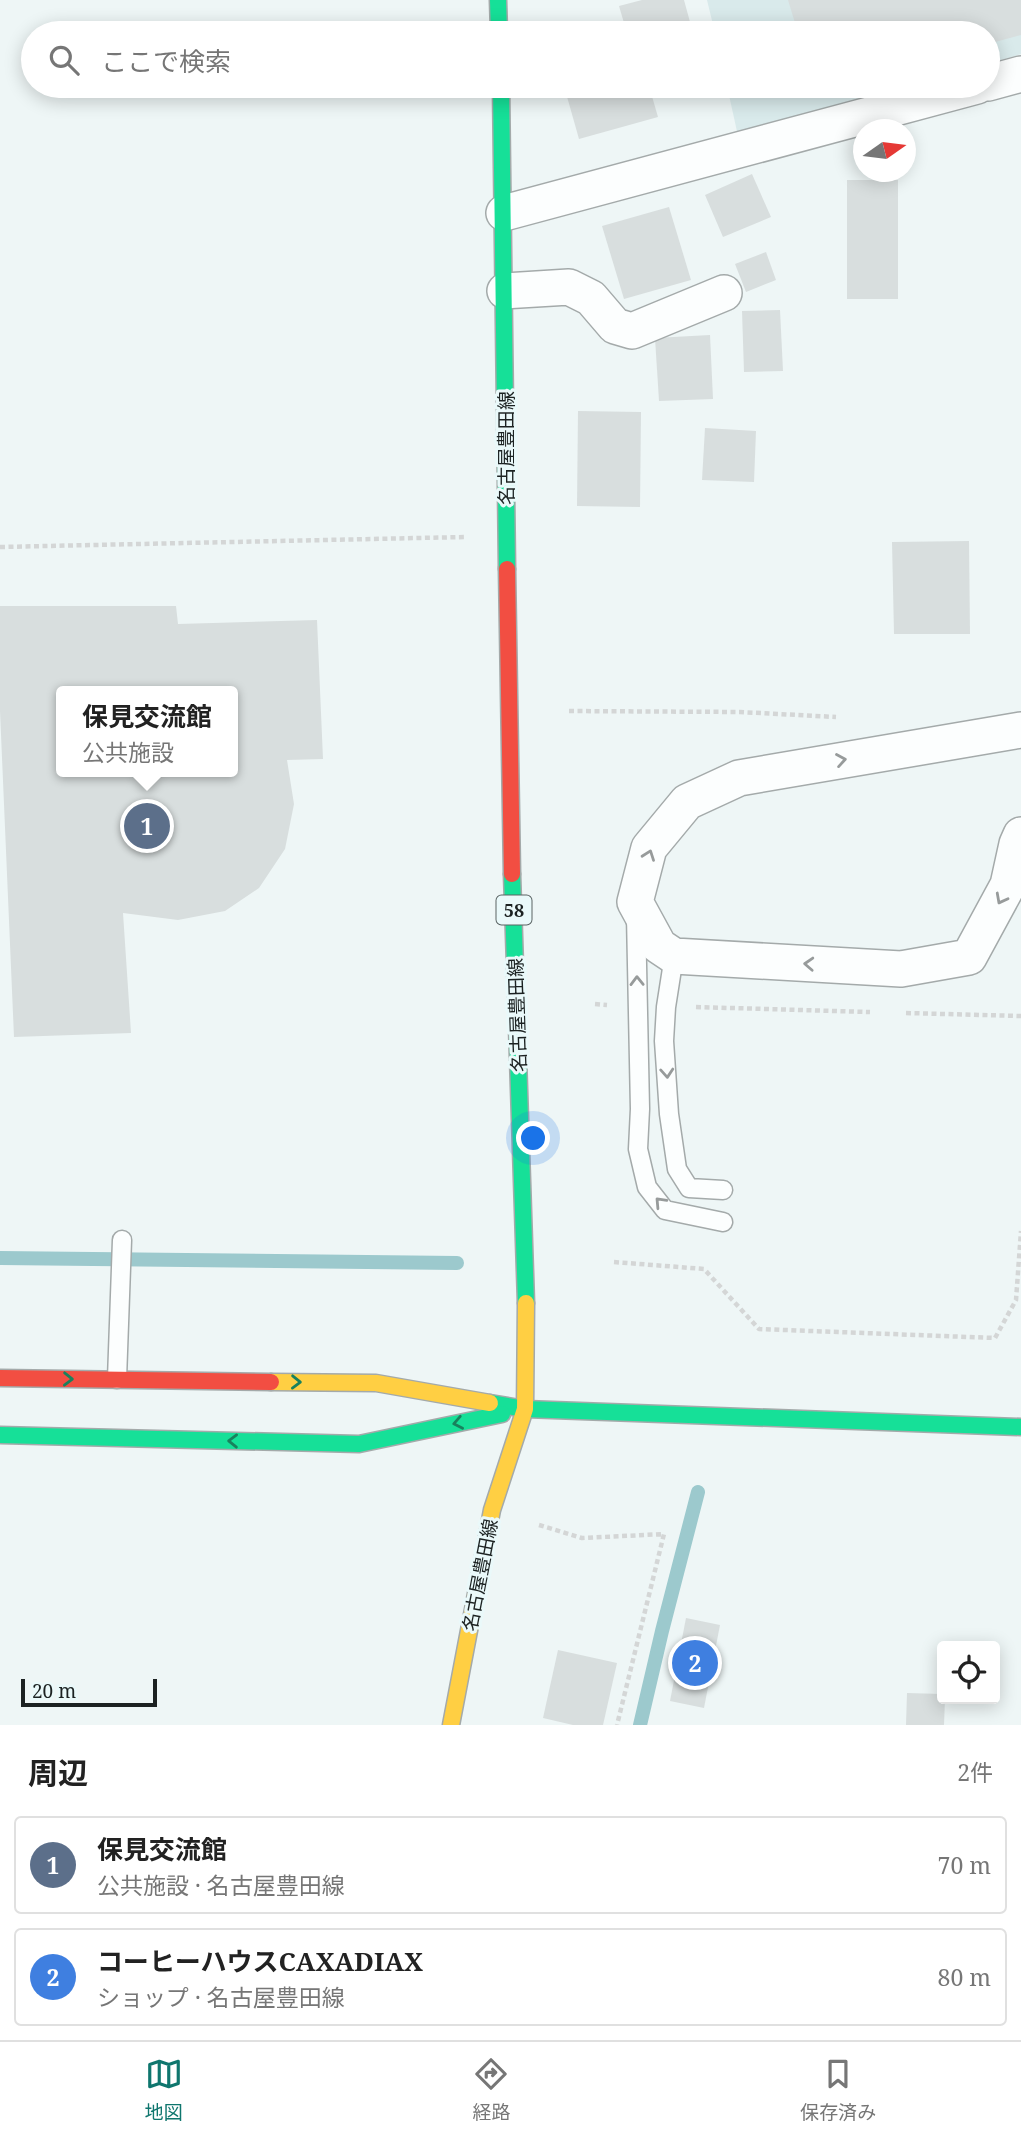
<!DOCTYPE html>
<html lang="ja">
<head>
<meta charset="utf-8">
<style>
  :root { --surface:#fff; --page:#f2f2f2; --text:#222; --muted:#767676; --line:#e0e0e0; --accent:#0f766e }
  body { margin:0; font-family:"Noto Serif","Noto Sans JP",serif; background:var(--page); color:var(--text) }
  .controls { position:absolute; right:21px; bottom:21px; display:grid; overflow:hidden; border-radius:7px; box-shadow:0 4px 18px #0003 }
  .controls button { width:63px; height:63px; display:grid; place-items:center; padding:0; border:0; border-bottom:2px solid var(--line); background:var(--surface); color:var(--text); font:35px sans-serif }
  .compass { position:absolute; left:853px; top:119px; width:63px; height:63px; border-radius:50%; background:var(--surface); box-shadow:0 4px 18px #0003; rotate:76deg }
  .scale { position:absolute; left:21px; bottom:18px; width:136px; box-sizing:border-box; padding-left:7px; border:4px solid #1c2222; border-top:0; font-size:19px; line-height:24px; white-space:nowrap; color:#1c2222; -webkit-text-stroke:5px #eaf9fa; paint-order:stroke }
  .you { position:absolute; left:534px; top:1139px; width:24px; height:24px; margin:-18px; border:5px solid #fff; border-radius:50%; background:#1a73e8; box-shadow:0 0 0 10px #1a73e833 }
  .badge { display:grid; place-items:center; width:46px; height:46px; border-radius:50%; background:var(--accent); color:#fff; font-size:23px; font-weight:700 }
  .pin { position:absolute; translate:-50% -50%; border:4px solid #fff; box-shadow:0 2px 7px #0006 }
  .popup { position:absolute; left:56px; top:686px; width:182px; height:91px; box-sizing:border-box; display:grid; place-content:center; border-radius:7px; background:var(--surface); filter:drop-shadow(0 2px 5px #0005); font-size:23px; white-space:nowrap; color:var(--muted) }
  .popup b { font-size:26px; color:var(--text) }
  .popup::after { content:''; position:absolute; left:50%; top:100%; margin-left:-14px; border:14px solid transparent; border-top-color:var(--surface) }
  .list { margin:0; padding:0; list-style:none }
  h2 { display:flex; justify-content:space-between; align-items:center; height:91px; margin:0; padding:0 28px; font-size:30px }
  h2 small { font-size:23px; font-weight:400; color:var(--muted) }
  .list li { display:grid; grid-template-columns:46px 1fr auto; gap:21px; align-items:center; box-sizing:border-box; height:98px; margin:0 14px 14px; padding:0 14px; border:2px solid var(--line); border-radius:7px }
  .list b { display:block; font-size:26px; white-space:nowrap }
  .list p { margin:0; font-size:23px; white-space:nowrap; color:var(--muted) }
  .list em { font-size:23px; font-style:normal; color:var(--muted) }
  .icon { flex:none; width:38px; height:38px; fill:none; stroke:currentColor; stroke-width:2; stroke-linecap:round; stroke-linejoin:round }
  .map { position:relative; flex:none; width:1021px; height:1725px; overflow:hidden }
  .search { position:absolute; background:var(--surface); box-shadow:0 4px 18px #0003; left:21px; right:21px; top:21px; height:77px; display:flex; align-items:center; gap:18px; box-sizing:border-box; padding:0 24px; border-radius:38px; color:var(--muted); font-size:26px }
  .sheet { height:315px; background:var(--surface) }
  nav { display:flex; justify-content:space-around; align-items:center; box-sizing:border-box; height:98px; border-top:2px solid var(--line); background:var(--surface); font-size:19px; color:var(--muted) }
  nav a { display:grid; justify-items:center; gap:4px }
  nav .on { color:var(--accent) }
  .map>svg:first-child { display:block }
  .built { fill:#d9eaeb }
  .lines { fill:none; stroke-linecap:round; stroke-linejoin:round }
  .stream { stroke:#9cc9cd; stroke-width:14 }
  .building { fill:#d8dede; fill-rule:evenodd }
  .lane-casing { stroke:#a4aaaa; stroke-width:21 }
  .street-casing { stroke:#a4aaaa; stroke-width:38 }
  .fast-casing { stroke:#a4aaaa; stroke-width:19 }
  .slow-casing { stroke:#a4aaaa; stroke-width:19 }
  .jam-casing { stroke:#a4aaaa; stroke-width:19 }
  .path { stroke:#d4d6d6; stroke-width:4.5; stroke-dasharray:5 3.5; stroke-linecap:butt }
  .lane { stroke:#fcfefe; stroke-width:18 }
  .street { stroke:#fcfefe; stroke-width:35 }
  .fast { stroke:#16e098; stroke-width:16 }
  .slow { stroke:#ffcf43; stroke-width:16 }
  .jam { stroke:#f24e42; stroke-width:16 }
  .oneway { stroke:#979b9b }
  .oneway2 { stroke:#19815d }
  .labels { text-anchor:middle; dominant-baseline:central; stroke-width:6; stroke-linejoin:round; paint-order:stroke }
  .shield { fill:#eaf9fa; stroke:#5a6263; stroke-width:2 }
  .shield-label { font-size:18px; font-weight:bold; fill:#1c2222 }
  .street-label { font-size:19px; fill:#1c2222; stroke:#eaf9fa }
</style>
</head>
<body>
<div class="map">
<svg width="1021" height="1725" viewBox="0 0 1021 1725">
  <rect width="100%" height="100%" fill="#eef6f6"/>
  <g class="built">
    <polygon points="707,0 1021,0 1021,54 988,64 988,33 715,33"/>
    <polygon points="727,86 913,86 738,136"/>
  </g>
  <g class="lines">
    <g class="stream">
      <polyline points="0,1258 457,1263"/>
      <polyline points="640,1725 662,1631 698,1492"/>
    </g>
  </g>
  <g class="building">
    <polygon points="642,0 684,0 693,33 627,33 619,6"/>
    <polygon points="788,0 1021,0 1021,35 988,44 988,33 798,33"/>
    <polygon points="564,86 649,86 658,117 579,139"/>
    <polygon points="752,174 771,217 723,237 705,195"/>
    <rect x="847" y="180" width="51" height="119"/>
    <polygon points="669,207 691,280 624,299 602,226"/>
    <polygon points="766,252 776,280 746,292 735,264"/>
    <polygon points="780,310 783,371 744,372 742,311"/>
    <polygon points="710,335 713,399 659,401 655,338"/>
    <polygon points="578,411 641,412 640,507 577,506"/>
    <polygon points="705,428 756,431 754,482 702,480"/>
    <polygon points="969,541 970,634 894,634 892,542"/>
    <path d="M0 606H176L178 624 317 620 323 759 287 760 294 804 285 849 259 888 225 911 178 920 123 913 131 1033 14 1037 0 711ZM61 691H233V772H61Z"/>
    <polygon points="686,1618 720,1625 704,1708 670,1701"/>
    <polygon points="558,1650 617,1663 603,1725 573,1725 543,1718"/>
    <polygon points="907,1693 942,1694 942,1699 945,1699 944,1725 906,1725"/>
  </g>
  <g class="lines">
    <g class="lane-casing">
      <g id="lane">
        <polyline points="636,916 640,1109 638,1149 647,1187 665,1210 723,1222"/>
        <polyline points="674,956 666,1007 664,1041 669,1114 677,1169 689,1188 723,1190"/>
        <polyline points="117,1379 122,1240"/>
      </g>
    </g>
    <g class="street-casing">
      <g id="street">
        <polyline points="988,83 1021,74"/>
        <polyline points="504,213 977,86"/>
        <polyline points="505,291 569,287 591,298 615,326 632,331 724,293"/>
        <polyline points="1021,730 739,778 687,802 649,848 635,902 659,946 674,956 901,969 969,957 1008,885 1017,844 1021,835"/>
      </g>
    </g>
    <g class="fast-casing">
      <g id="fast">
        <polyline points="498,0 499,33"/>
        <polyline points="501,86 507,569"/>
        <polyline points="512,874 526,1303"/>
        <polyline points="490,1403 525,1409 1021,1427"/>
        <polyline points="0,1435 359,1444 502,1414"/>
      </g>
    </g>
    <g class="slow-casing">
      <g id="slow">
        <polyline points="271,1382 376,1383 490,1403"/>
        <polyline points="451,1725 492,1510 525,1409 526,1303"/>
      </g>
    </g>
    <g class="jam-casing">
      <g id="jam">
        <polyline points="507,569 512,874"/>
        <polyline points="0,1378 271,1382"/>
      </g>
    </g>
    <g class="path">
      <polyline points="0,547 465,537"/>
      <polyline points="569,711 740,712 836,717"/>
      <polyline points="595,1004 607,1005"/>
      <polyline points="696,1007 870,1012"/>
      <polyline points="906,1013 1021,1016"/>
      <polyline points="614,1262 704,1269 759,1329 995,1338 1016,1300 1021,1231"/>
      <polyline points="539,1525 582,1538 664,1534 617,1725"/>
    </g>
    <use href="#lane" class="lane"/>
    <use href="#street" class="street"/>
    <use href="#fast" class="fast"/>
    <use href="#slow" class="slow"/>
    <use href="#jam" class="jam"/>
  </g>
  <defs><path id="oneway-chevron" d="M-2-3.5L2.5 0L-2 3.5" fill="none" stroke-width="1.6" stroke-linecap="round" stroke-linejoin="round" transform="scale(1.75)"/></defs>
  <g class="oneway">
    <use href="#oneway-chevron" transform="translate(841 760) rotate(-10)"/>
    <use href="#oneway-chevron" transform="translate(649 855) rotate(-70)"/>
    <use href="#oneway-chevron" transform="translate(1001 899) rotate(118)"/>
    <use href="#oneway-chevron" transform="translate(809 964) rotate(-177)"/>
    <use href="#oneway-chevron" transform="translate(637 981) rotate(-91)"/>
    <use href="#oneway-chevron" transform="translate(667 1073) rotate(86)"/>
    <use href="#oneway-chevron" transform="translate(660 1202) rotate(-133)"/>
  </g>
  <g class="oneway2">
    <use href="#oneway-chevron" transform="translate(68 1379) rotate(1)"/>
    <use href="#oneway-chevron" transform="translate(296 1382) rotate(1)"/>
    <use href="#oneway-chevron" transform="translate(458 1423) rotate(169)"/>
    <use href="#oneway-chevron" transform="translate(233 1441) rotate(-179)"/>
  </g>
  <g class="labels">
    <rect class="shield" x="496.5" y="895.5" width="35" height="29" rx="5"/>
    <g class="shield-label">
      <text x="514" y="910">58</text>
    </g>
    <g class="street-label">
      <text transform="translate(506 448) rotate(-90)">名古屋豊田線</text>
      <text transform="translate(517 1015) rotate(-92)">名古屋豊田線</text>
      <text transform="translate(480 1575) rotate(-79)">名古屋豊田線</text>
    </g>
  </g>
</svg>
<div class="controls">
<button><svg class="icon" aria-label="locate" viewBox="0 0 24 24"><circle cx="12" cy="12" r="6"/><path d="M12 2v4M12 18v4M2 12h4M18 12h4"/></svg></button>
</div>
<svg class="compass" viewBox="-18 -18 36 36"><path d="M0-13l5 13h-10z" fill="#e53935"/><path d="M0 13l5-13h-10z" fill="#767676"/></svg>
<div class="scale">20 m</div>
<div class="you"></div>
<div class="pin badge" style="left:147px;top:826px;background:#5c6f8a">1</div>
<div class="popup"><b>保見交流館</b>公共施設</div>
<div class="pin badge" style="left:695px;top:1663px;background:#3f7fe0">2</div>
<div class="search"><svg class="icon" aria-label="search" viewBox="0 0 24 24"><circle cx="10" cy="10" r="6"/><path d="M15 15l6 6"/></svg>ここで検索</div>
</div>
<section class="sheet">
<h2>周辺<small>2件</small></h2>
<ul class="list">
<li><span class="badge" style="background:#5c6f8a">1</span><div><b>保見交流館</b><p>公共施設 · 名古屋豊田線</p></div><em>70 m</em></li>
<li><span class="badge" style="background:#3f7fe0">2</span><div><b>コーヒーハウスCAXADIAX</b><p>ショップ · 名古屋豊田線</p></div><em>80 m</em></li>
</ul>
</section>
<nav>
<a class="on"><svg class="icon" aria-label="map" viewBox="0 0 24 24"><path d="M3 6l6-2 6 2 6-2v14l-6 2-6-2-6 2zM9 4v14M15 6v14"/></svg>地図</a>
<a><svg class="icon" aria-label="directions" viewBox="0 0 24 24"><path d="M12 3l9 9-9 9-9-9zM9 14v-3h6M13 9l2 2-2 2"/></svg>経路</a>
<a><svg class="icon" aria-label="saved" viewBox="0 0 24 24"><path d="M7 4h10v16l-5-4-5 4z"/></svg>保存済み</a>
</nav>
</body>
</html>
